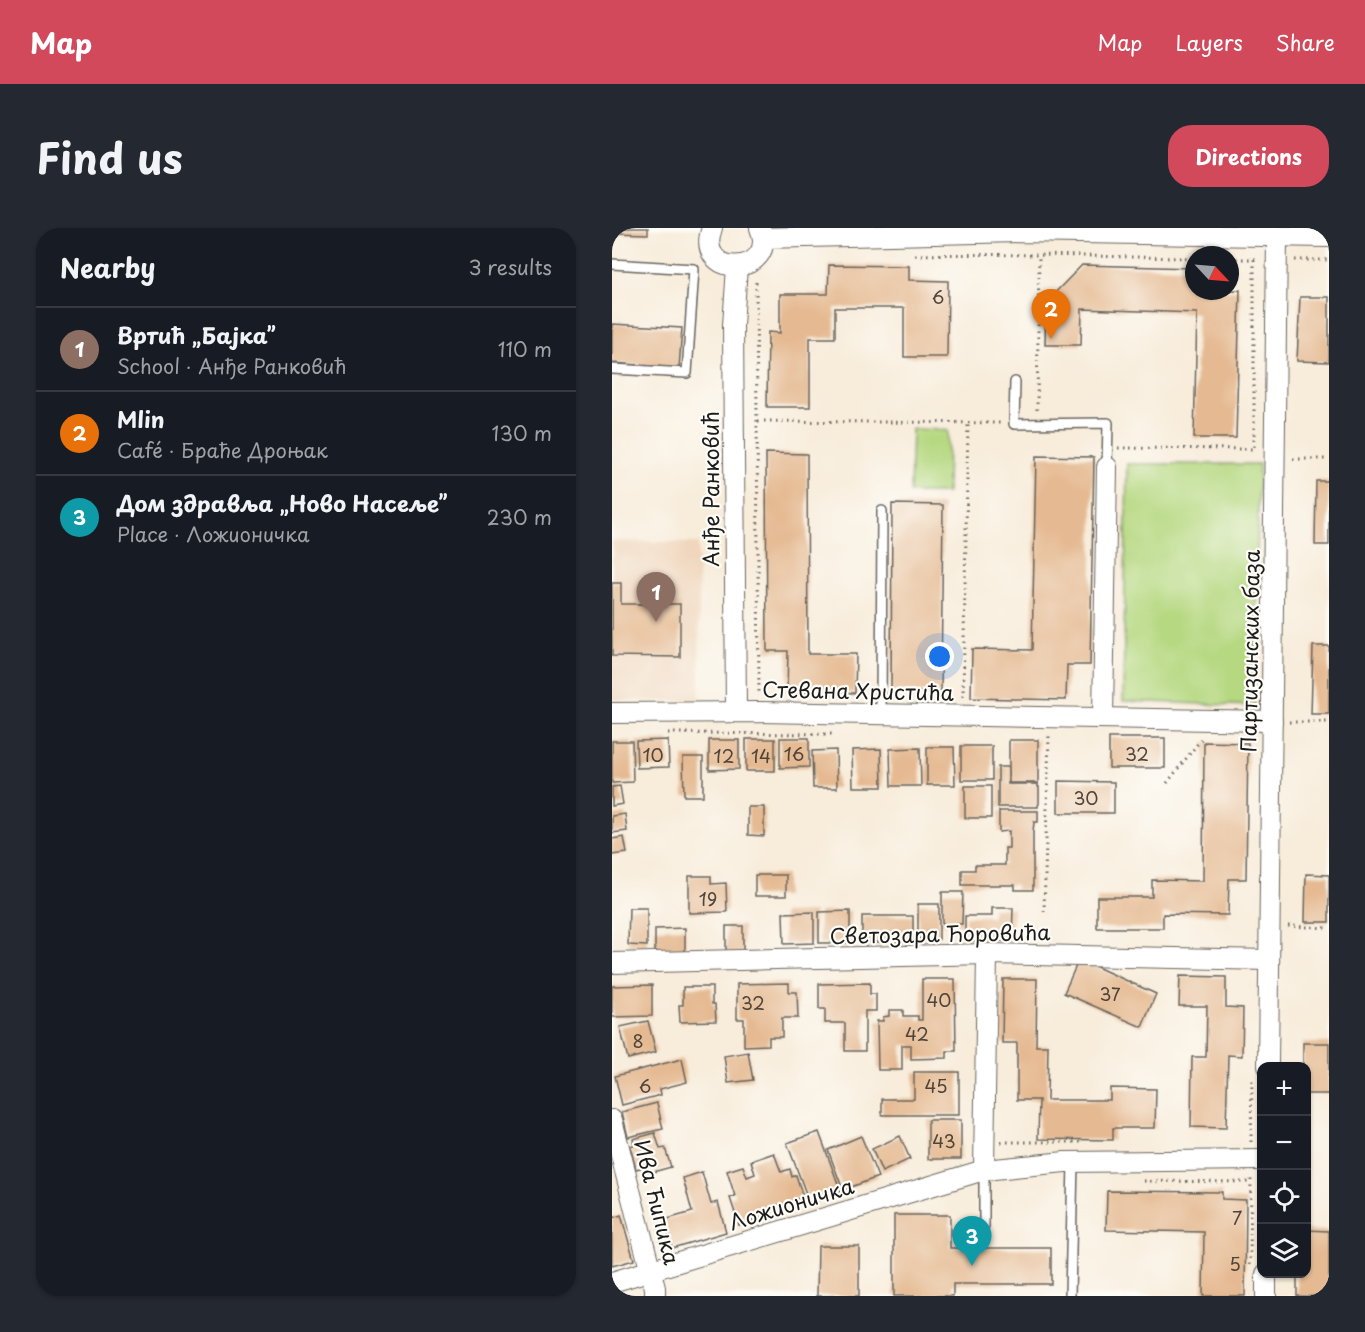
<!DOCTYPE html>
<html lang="en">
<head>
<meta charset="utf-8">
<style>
  :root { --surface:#171b24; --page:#242831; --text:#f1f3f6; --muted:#9ea1a6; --line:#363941; --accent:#d1495b }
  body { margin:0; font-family:"Playpen Sans",sans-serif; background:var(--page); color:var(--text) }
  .controls { position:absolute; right:18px; bottom:18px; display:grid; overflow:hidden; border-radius:12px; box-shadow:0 2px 4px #0004 }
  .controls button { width:54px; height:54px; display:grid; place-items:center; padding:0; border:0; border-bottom:2px solid var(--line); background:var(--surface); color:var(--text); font:30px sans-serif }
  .compass { position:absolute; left:573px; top:18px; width:54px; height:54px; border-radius:50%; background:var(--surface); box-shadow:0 2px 4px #0004; rotate:116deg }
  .you { position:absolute; left:328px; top:429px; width:21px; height:21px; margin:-15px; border:4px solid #fff; border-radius:50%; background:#1a73e8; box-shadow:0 0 0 9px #1a73e833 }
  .badge { display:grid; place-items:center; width:39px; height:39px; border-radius:50%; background:var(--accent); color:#fff; font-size:20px; font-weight:700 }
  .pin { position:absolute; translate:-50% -50px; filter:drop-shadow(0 2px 3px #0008) }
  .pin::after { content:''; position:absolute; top:32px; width:21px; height:18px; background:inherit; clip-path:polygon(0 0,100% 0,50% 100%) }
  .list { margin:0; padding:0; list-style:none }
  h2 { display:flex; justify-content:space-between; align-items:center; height:78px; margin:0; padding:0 24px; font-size:26px }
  h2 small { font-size:20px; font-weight:400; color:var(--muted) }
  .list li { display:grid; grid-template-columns:39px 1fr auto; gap:18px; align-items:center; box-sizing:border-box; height:84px; padding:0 24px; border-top:2px solid var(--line) }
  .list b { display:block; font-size:22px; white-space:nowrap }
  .list p { margin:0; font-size:20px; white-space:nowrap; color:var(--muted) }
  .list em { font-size:20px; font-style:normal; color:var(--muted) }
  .icon { flex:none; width:33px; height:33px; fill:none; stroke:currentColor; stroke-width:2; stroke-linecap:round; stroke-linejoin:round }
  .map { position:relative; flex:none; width:717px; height:1068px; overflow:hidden; border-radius:24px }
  header { display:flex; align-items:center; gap:36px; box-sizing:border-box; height:84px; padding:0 30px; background:var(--accent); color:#fff }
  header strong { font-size:28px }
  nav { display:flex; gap:33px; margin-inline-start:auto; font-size:21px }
  .intro { display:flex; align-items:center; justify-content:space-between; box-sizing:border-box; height:144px; padding:0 36px }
  h1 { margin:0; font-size:42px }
  .button { padding:15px 27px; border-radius:24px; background:var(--accent); color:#fff; font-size:21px; font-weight:700 }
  main { display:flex; gap:36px; padding:0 36px }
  aside { flex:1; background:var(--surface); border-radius:24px; box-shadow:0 2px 4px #0004 }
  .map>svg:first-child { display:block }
  .built { fill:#f0d6bc }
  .green { fill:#b5d880; stroke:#687a4e; stroke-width:1.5 }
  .building { fill:#e5ba92 }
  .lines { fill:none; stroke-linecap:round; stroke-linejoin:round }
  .service-casing { stroke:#69655e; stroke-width:12 }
  .minor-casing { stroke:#69655e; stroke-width:22 }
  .path { stroke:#69655e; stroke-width:3; stroke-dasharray:1.5 4.5; stroke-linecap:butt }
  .service { stroke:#fff; stroke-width:9 }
  .minor { stroke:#fff; stroke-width:20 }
  .labels { text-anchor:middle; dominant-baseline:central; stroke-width:4.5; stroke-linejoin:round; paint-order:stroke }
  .number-label { font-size:18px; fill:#4e443a }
  .street-label { font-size:21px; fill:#1c1c1c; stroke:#fdfcf7 }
</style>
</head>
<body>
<header>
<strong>Map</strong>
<nav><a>Map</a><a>Layers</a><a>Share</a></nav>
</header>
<div class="intro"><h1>Find us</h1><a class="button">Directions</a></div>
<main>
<aside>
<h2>Nearby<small>3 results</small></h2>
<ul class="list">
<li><span class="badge" style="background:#8d6e63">1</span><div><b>Вртић „Бајка”</b><p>School · Анђе Ранковић</p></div><em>110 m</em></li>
<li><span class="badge" style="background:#e8710a">2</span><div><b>Mlin</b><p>Café · Браће Дроњак</p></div><em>130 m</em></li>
<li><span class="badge" style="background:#0f9aa8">3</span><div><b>Дом здравља „Ново Насеље”</b><p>Place · Ложионичка</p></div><em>230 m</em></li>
</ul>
</aside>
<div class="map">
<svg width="717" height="1068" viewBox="0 0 717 1068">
  <rect width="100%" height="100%" fill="#fdfcf7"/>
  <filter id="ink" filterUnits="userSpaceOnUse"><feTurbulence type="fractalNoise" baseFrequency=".0167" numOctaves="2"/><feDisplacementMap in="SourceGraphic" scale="12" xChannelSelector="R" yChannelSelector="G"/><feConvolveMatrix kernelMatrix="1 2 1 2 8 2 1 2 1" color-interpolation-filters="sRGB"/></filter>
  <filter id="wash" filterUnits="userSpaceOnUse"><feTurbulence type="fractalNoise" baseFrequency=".008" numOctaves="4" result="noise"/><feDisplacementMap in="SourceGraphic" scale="24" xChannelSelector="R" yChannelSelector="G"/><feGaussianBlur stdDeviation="1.35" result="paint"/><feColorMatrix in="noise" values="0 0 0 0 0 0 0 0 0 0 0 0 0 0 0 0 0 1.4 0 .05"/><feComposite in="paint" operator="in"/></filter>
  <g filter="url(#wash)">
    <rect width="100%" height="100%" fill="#f8ecda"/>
    <polygon class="built" points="0,313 86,315 88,473 0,472"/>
    <g class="green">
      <polygon points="300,201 336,202 335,265 298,265"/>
      <polygon points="515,236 647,236 642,478 511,473"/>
    </g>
    <g id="blocks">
      <g class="building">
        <polygon points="0,0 36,0 36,6 0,5"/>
        <polygon points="217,37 297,38 297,52 336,53 335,129 292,129 292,80 223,80 223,110 198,110 198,179 155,179 156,104 168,105 168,66 216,66"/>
        <polygon points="470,37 582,40 582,63 628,62 624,210 582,210 585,85 470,81 469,117 433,117 434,74"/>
        <polygon points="688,69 717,69 717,134 685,133"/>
        <polygon points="0,96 70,100 67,140 0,135"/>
        <polygon points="154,225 195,226 196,426 244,426 243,465 175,464 176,423 155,423"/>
        <polygon points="424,228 482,229 478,437 455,437 454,472 359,470 360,421 420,422"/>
        <polygon points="704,253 717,253 717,317 703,317"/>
        <polygon points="280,276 331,277 329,464 279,464"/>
        <polygon points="0,355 9,355 9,376 68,376 68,429 0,428"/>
        <polygon points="701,418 717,418 717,486 699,486"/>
        <polygon points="168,510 197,510 197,539 168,540"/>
        <rect x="497" y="510" width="56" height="30"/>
        <rect x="134" y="511" width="29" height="32"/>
        <polygon points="56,512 57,539 25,540 24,513"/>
        <polygon points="97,512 127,512 127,541 97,542"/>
        <rect x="397" y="512" width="29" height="43"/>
        <polygon points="0,513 20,513 21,554 0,555"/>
        <polygon points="592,514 636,515 634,651 617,651 616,687 551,686 551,700 485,700 485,669 540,669 540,652 591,653"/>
        <rect x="349" y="518" width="31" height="34"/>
        <polygon points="315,519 342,519 343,557 315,557"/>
        <polygon points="308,520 309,558 279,558 278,521"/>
        <polygon points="269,521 270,559 241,559 240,522"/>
        <polygon points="224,522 225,560 201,560 200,523"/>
        <polygon points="71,529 91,529 91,568 72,568"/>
        <polygon points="386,539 396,539 396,556 426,556 426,559 427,559 427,576 426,577 426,579 386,579"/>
        <polygon points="446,553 502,554 502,585 446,585"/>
        <polygon points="8,558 11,576 0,578 0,559"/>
        <rect x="353" y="558" width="26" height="32"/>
        <polygon points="136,579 152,579 152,608 136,607"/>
        <polygon points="387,583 426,583 426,594 422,594 421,604 421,662 403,662 403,657 350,657 350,642 363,642 363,637 393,637 393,620 397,620 397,603 387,604"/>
        <polygon points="13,586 15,603 0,605 0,588"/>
        <polygon points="12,609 15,625 0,627 0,611"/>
        <polygon points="694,646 717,647 717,694 693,694"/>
        <rect x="143" y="647" width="31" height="21"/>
        <polygon points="77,648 99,648 99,656 114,655 115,684 77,685"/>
        <polygon points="330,664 351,664 350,696 330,696"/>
        <rect x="306" y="676" width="21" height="35"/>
        <polygon points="17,680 35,680 35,718 16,717"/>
        <polygon points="380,680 401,680 400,713 353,713 353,688 380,688"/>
        <polygon points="238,683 238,715 207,715 207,684"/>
        <polygon points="202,684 202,715 172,716 171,685"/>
        <rect x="250" y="688" width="51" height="26"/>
        <rect x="114" y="698" width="17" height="28"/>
        <polygon points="73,700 73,725 43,726 43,701"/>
        <polygon points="467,731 544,766 530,799 452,765"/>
        <polygon points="568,748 614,749 614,779 631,780 630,828 616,827 614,900 579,899 580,829 594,829 595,778 567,778"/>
        <polygon points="310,751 343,751 344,823 335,823 335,830 299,831 299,817 290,817 290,842 266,842 265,793 271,793 271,789 277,788 277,782 291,782 291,788 306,788 306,792 310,792"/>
        <polygon points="391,751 425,751 424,818 436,818 435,872 498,872 498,860 544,861 543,900 501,900 501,912 426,911 427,872 405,872 405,815 390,815"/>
        <polygon points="177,755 177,764 185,764 186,790 170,790 170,809 157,809 157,817 132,818 132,791 125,791 125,756"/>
        <polygon points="258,755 258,766 264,766 264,783 253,783 253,823 233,823 233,795 213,795 213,781 207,781 207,756"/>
        <polygon points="40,757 40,788 0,789 0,758"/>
        <polygon points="71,759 100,759 100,776 103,776 104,793 68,794 67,777 71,777"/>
        <polygon points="36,793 44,824 16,831 8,799"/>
        <polygon points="691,815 717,815 717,866 694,866 694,838 691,838"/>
        <polygon points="136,824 141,852 116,855 112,828"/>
        <polygon points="70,831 75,854 48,861 49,867 10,877 3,848"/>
        <polygon points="302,844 347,844 347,887 270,887 270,871 302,871"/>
        <polygon points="45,875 51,901 16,909 10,884"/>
        <rect x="316" y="892" width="33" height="39"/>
        <polygon points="207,904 229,964 198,976 175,915"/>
        <polygon points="43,905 48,921 53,920 59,939 34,946 32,939 24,941 18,918 22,917 21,911"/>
        <polygon points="249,908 266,949 231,962 216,922"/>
        <polygon points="288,908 298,931 270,944 260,921"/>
        <polygon points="162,925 169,944 178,941 180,949 184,947 191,969 155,981 157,987 127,997 118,970 123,968 115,943 131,938 135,949 143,946 139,933"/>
        <polygon points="90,944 99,976 106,974 114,1004 60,1020 52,992 80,984 71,950"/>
        <polygon points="495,963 610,964 610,971 634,972 633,1068 591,1068 592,1004 494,1002"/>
        <polygon points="9,987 22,1032 0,1038 0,990"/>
        <polygon points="282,987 338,987 338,1020 439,1020 439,1056 341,1056 341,1068 282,1068"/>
        <polygon points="694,1002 717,1003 717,1068 685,1068 685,1046 694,1046"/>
        <polygon points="206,1018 247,1018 247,1068 205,1068"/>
      </g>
    </g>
  </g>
  <g filter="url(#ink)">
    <use href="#blocks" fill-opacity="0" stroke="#69655e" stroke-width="1.5"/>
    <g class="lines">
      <g class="service-casing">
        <g id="service">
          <polyline points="0,36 82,41 75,145 0,141"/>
          <polyline points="403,154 402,196 496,195 495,239"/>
          <polyline points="269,486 270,283"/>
          <polyline points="372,998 372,942"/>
          <polyline points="458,1068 461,934"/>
        </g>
      </g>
      <g class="minor-casing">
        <g id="minor">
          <path d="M100 0C81 52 168 48 148 0"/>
          <polyline points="151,10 407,4 717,9"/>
          <polyline points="124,483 121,97 125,39"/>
          <polyline points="0,485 147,484 660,493"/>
          <polyline points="491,490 495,239"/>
          <polyline points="0,735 375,726 657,732"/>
          <polyline points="656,838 665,8"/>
          <polyline points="0,892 43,1060 43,1068"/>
          <polyline points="372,942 375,726"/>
          <polyline points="0,1054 372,942 453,934 650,932"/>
          <polyline points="654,1068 654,1046"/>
        </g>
      </g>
      <g class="path">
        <path d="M303 27C396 25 489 29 582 30"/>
        <polyline points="618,31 643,31"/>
        <polyline points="683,32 717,32"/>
        <polyline points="144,54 147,467"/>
        <polyline points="425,182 427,28"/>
        <polyline points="146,193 391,195"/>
        <polyline points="506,220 642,221 642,31"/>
        <polyline points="681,231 717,231"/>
        <polyline points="351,469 356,195"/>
        <polyline points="677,494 717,494"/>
        <polyline points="56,505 223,506"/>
        <polyline points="555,555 591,509"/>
        <polyline points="432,684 437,507"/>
        <polyline points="676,698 717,700"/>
        <polyline points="389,914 469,914"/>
        <polyline points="639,914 640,849"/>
        <polyline points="532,953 639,954"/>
        <polyline points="638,1037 639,951"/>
      </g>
      <use href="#service" class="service"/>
      <use href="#minor" class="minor"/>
    </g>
  </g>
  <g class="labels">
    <g class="number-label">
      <text x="326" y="68">6</text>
      <text x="182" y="525">16</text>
      <text x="525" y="525">32</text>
      <text x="41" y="526">10</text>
      <text x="112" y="527">12</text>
      <text x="149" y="527">14</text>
      <text x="474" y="569">30</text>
      <text x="96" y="670">19</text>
      <text x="498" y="765">37</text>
      <text x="327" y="771">40</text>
      <text x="141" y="774">32</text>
      <text x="305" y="805">42</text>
      <text x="26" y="812">8</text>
      <text x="33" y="857">6</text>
      <text x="324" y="857">45</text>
      <text x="332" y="912">43</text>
      <text x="625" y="989">7</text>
      <text x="623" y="1035">5</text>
    </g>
    <g class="street-label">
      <text transform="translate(98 261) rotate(-90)">Анђе Ранковић</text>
      <text transform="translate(637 423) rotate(-89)">Партизанских база</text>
      <text transform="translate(246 462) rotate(1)">Стевана Христића</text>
      <text transform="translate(328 705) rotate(-1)">Светозара Ћоровића</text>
      <text transform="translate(46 974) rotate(76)">Ива Ћипика</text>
      <text transform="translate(179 975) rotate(-17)">Ложионичка</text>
    </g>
  </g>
</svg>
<div class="controls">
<button>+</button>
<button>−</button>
<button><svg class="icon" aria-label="locate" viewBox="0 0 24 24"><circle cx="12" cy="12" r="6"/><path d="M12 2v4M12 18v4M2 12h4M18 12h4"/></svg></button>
<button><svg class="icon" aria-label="layers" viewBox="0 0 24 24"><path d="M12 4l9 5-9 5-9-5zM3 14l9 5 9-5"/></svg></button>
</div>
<svg class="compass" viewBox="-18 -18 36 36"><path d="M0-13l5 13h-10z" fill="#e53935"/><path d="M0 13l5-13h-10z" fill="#9ea1a6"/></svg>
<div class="you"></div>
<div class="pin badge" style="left:44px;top:394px;background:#8d6e63">1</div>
<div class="pin badge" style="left:439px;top:111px;background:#e8710a">2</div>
<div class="pin badge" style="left:360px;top:1038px;background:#0f9aa8">3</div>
</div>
</main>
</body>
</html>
